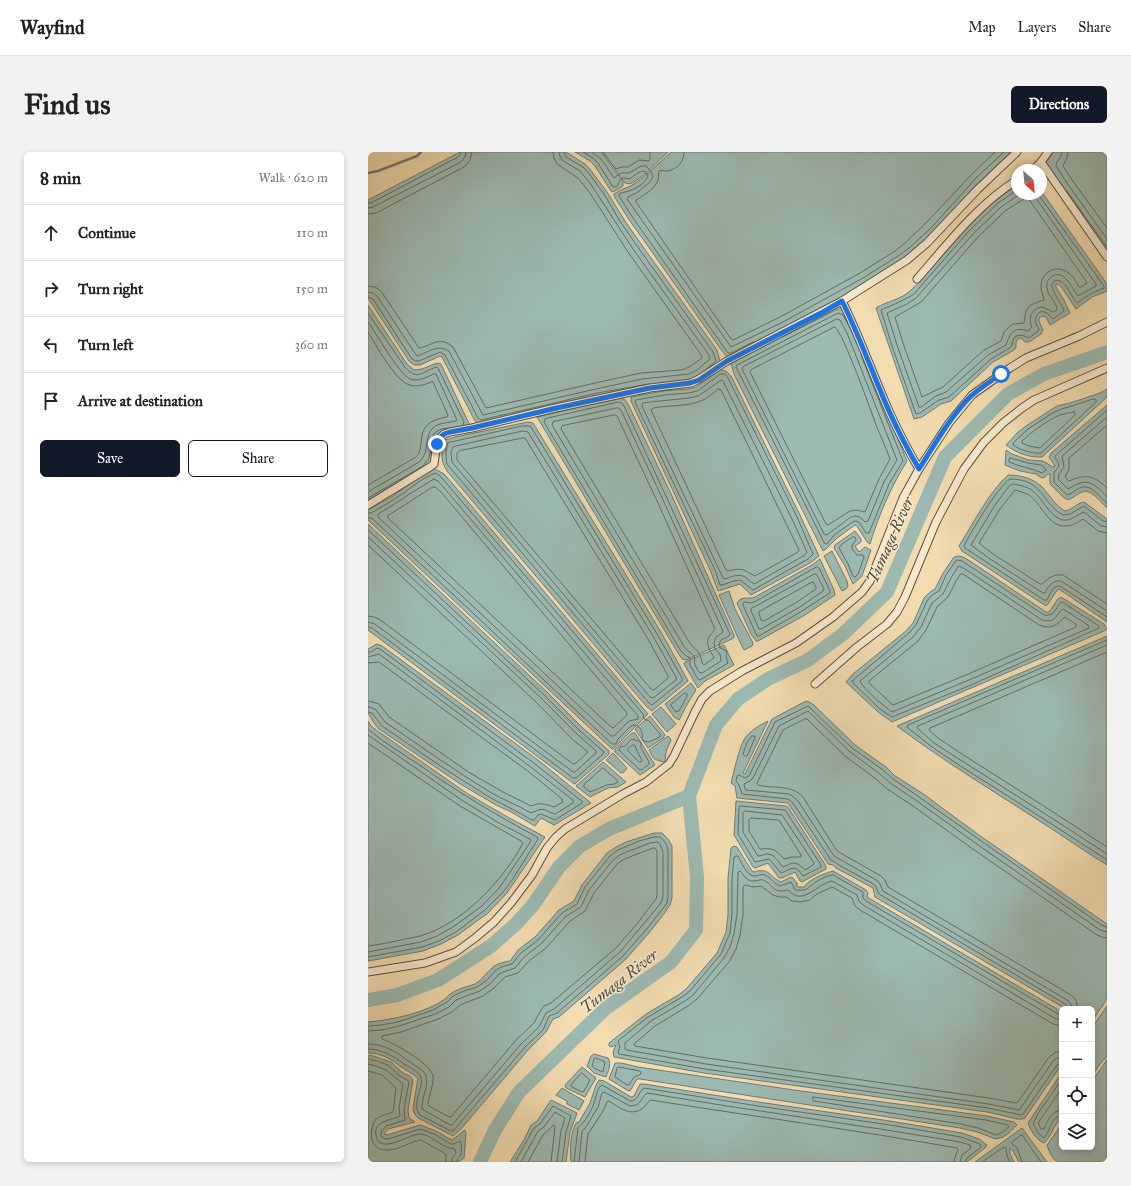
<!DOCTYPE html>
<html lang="en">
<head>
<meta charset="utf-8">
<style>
  :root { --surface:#fff; --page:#f2f2f2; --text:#222; --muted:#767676; --line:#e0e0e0; --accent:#111827 }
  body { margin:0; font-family:"IM FELL Great Primer",serif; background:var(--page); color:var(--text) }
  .controls { position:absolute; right:12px; bottom:12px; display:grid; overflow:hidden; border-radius:6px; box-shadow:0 2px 6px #0003 }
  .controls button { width:36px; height:36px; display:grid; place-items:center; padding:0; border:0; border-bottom:1px solid var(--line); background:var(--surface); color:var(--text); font:20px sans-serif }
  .compass { position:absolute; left:643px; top:12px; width:36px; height:36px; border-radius:50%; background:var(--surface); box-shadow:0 2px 6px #0003; rotate:153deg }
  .stop { position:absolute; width:12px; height:12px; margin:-9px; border:3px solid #1a73e8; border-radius:50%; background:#fff }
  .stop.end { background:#1a73e8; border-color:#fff; box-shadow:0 1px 4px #0008 }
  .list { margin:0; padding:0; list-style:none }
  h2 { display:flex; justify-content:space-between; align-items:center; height:52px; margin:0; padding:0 16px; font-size:17px }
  h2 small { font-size:13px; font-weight:400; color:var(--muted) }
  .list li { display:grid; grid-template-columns:26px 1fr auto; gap:12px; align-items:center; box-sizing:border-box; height:56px; padding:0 16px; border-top:1px solid var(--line) }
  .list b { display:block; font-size:15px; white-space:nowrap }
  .list em { font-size:13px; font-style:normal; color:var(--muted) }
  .actions { display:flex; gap:8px; padding:12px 16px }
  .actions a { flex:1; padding:9px 0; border:1px solid var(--accent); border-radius:6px; text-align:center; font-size:14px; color:var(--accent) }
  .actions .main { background:var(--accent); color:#fff }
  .icon { flex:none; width:22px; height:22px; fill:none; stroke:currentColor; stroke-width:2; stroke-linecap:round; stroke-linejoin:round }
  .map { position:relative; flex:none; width:739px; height:1010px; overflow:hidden; border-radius:6px }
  header { display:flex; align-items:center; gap:24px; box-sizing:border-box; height:56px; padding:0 20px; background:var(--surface); border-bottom:1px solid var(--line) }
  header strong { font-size:19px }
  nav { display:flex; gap:22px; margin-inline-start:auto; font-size:14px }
  .intro { display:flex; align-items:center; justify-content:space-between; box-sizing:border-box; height:96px; padding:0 24px }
  h1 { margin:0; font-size:28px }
  .button { padding:10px 18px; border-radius:6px; background:var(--accent); color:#fff; font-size:14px; font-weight:700 }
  main { display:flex; gap:24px; padding:0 24px }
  aside { flex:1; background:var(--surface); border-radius:6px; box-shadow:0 2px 6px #0003 }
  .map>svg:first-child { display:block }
  .water { fill:#9cbab2; stroke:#707d73 }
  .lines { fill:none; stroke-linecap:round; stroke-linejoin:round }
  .shore { stroke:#646e63; stroke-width:1 }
  .stream { stroke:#707d73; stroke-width:2.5 }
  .river { stroke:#9cbab2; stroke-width:14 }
  .minor-casing { stroke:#5e503b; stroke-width:9 }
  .minor { stroke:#f7e8cc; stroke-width:7 }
  .route { stroke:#1a73e8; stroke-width:5 }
  .labels { text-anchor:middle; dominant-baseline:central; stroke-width:3; stroke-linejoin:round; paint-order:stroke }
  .water-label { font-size:16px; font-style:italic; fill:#4e5043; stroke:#f7e8cc }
</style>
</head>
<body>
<header>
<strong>Wayfind</strong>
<nav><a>Map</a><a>Layers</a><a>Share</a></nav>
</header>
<div class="intro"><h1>Find us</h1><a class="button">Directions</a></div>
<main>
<aside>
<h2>8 min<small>Walk · 620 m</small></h2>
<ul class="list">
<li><svg class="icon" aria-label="ahead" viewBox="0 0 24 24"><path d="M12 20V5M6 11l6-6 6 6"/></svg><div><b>Continue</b></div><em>110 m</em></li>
<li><svg class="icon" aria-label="right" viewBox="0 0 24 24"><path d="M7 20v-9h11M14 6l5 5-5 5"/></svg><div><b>Turn right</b></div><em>150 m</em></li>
<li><svg class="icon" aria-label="left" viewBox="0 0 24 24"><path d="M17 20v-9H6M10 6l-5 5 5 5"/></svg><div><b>Turn left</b></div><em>360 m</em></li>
<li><svg class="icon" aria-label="arrive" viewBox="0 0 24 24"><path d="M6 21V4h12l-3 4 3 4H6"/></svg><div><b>Arrive at destination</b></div></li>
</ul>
<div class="actions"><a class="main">Save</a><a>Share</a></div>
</aside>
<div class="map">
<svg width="739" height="1010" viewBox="0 0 739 1010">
  <rect width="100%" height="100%" fill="#f2dcb0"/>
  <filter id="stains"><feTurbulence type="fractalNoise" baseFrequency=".005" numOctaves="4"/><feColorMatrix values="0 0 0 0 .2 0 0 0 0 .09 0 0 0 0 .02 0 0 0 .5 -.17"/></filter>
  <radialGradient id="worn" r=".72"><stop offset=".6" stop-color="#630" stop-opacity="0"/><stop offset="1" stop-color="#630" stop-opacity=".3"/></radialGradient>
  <g class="water">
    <polygon points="92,0 198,0 217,12 221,16 239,40 257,69 273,92 349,198 352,209 350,212 334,225 110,272 107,269 74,205 72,204 52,213 46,213 41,209 0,146 0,48"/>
    <polygon points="207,0 233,0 255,30 255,34 245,40 243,39 227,14 222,9"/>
    <path d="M235 0H300C289 10 277 24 264 31 261 32 261 32 257 31Z"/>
    <path d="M303 0H650L570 81 500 134 360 206 354 199 260 66 246 44V42C252 37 260 36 266 32 279 23 291 11 303 0Z"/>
    <polygon points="686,0 739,0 739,102 676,13"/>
    <path d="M649 34V42H673V39L739 132V139L724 145 708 157 692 133 688 132V135L696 148 702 161 682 173 678 165 674 164 671 166V169L675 178 673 182 661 190H657L653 186 650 187 648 191V196L646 198 625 210 583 249 573 252 554 265 546 267 508 156C519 149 533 148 543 138 549 133 554 126 560 120 587 90 613 54 649 34Z"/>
    <polygon points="0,153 39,212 46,218 54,217 69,211 73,212 103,276 74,281 69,284 65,308 61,314 0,351"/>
    <path d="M470 157H473L478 160 539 309C523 335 511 362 502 392L499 390 489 374 487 373 469 386 459 396 455 399 366 222 363 211Z"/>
    <polygon points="352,218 358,219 363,224 432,363 451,404 442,411 383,443 372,432 350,439 343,420 263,249 263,245 295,239 320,237 328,235"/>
    <path d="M739 237V245L674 305C662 306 648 301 638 293L650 280 658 274 681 259 689 254 702 251 732 241Z"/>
    <path d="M251 246C257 246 258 249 261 254L304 344 366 483V486L318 508 314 507 310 501 169 265Z"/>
    <path d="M739 253V356C733 351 723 336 714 340 709 342 705 346 700 348L695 345 682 332V322H680L677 325 674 326 668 322 652 319 637 313 638 298 644 302 661 308 675 309 683 314 686 315 687 314 681 305 683 301Z"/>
    <path d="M160 270 165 271 293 480 319 527 320 529 284 559 278 554 79 319C73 310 72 298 77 288L87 285Z"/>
    <polygon points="67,317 76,322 84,331 280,562 245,597 244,597 0,368 0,358 25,344 50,326"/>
    <path d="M640 323C647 323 653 324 659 326 680 333 681 350 697 359 704 358 709 351 716 350L739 367V470L691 437C685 441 684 449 678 454L594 399 591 394C604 373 622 339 640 323Z"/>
    <polygon points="0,372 179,540 216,577 238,596 241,599 241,602 209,630 207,632 205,631 0,478"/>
    <polygon points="487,379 493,387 493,390 487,394 491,400 497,395 503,398 494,424 485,432 477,414 466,396 467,393"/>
    <polygon points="464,399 479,429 480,434 478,437 474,439 456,404"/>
    <polygon points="590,404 595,405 602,409 678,460 681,460 690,447 693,445 736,472 739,477 736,479 524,570 510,560 478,530 485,522 538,479 545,471 556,446 562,440 567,437 575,421 586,405"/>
    <path d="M452 407 466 438 467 443 437 463 390 489H388L383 482 369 451C374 443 380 448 387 445L444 413Z"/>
    <polygon points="361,439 367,457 385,491 384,494 376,498 371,488 351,443"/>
    <path d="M739 484V713C716 699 694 683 670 668 622 637 574 608 529 574Z"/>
    <polygon points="9,492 14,494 170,608 223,651 186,673 173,666 167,674 143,660 128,653 94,633 11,577 6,571 0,561 0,497"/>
    <polygon points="356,493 366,513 337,529 330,536 316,512 317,510"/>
    <polygon points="323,531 328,538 321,549 311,568 306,565 297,552"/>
    <path d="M438 549 441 550 446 553 487 593 518 615 527 624 554 641 611 683 739 772V847L724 869V857H698L507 745 505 736 468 716 465 713 460 712 422 654 420 651 369 646 367 634 363 631C366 620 371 595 377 586 383 578 392 573 400 569L375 621 377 622 404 567Z"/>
    <polygon points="293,555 308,572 299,580 284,562"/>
    <polygon points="282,564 297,583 295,586 280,596 267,577"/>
    <polygon points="0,569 3,574 11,580 100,642 136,663 177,685 139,741 120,761 90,783 73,792 55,799 0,809"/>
    <polygon points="264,581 267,581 287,613 272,623 247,600 247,597"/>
    <path d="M300 584 303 588 298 600 297 609 294 610C293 609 291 609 289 608 285 608 283 601 281 598Z"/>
    <polygon points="245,601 259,616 256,620 253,621 238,608"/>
    <polygon points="235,610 258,630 250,635 240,636 222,645 208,634"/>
    <polygon points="368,649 418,654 420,655 458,714 458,717 434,730 432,729 427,720 414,726 411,726 400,711 387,716 385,715 366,683"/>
    <path d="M286 681H294L300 687 304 694V746L302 753 296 762 280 782 258 807 191 865 185 867 178 880 160 898 93 977 85 984 50 966 46 961 45 956 50 926C45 922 39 919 33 915 23 907 13 901 0 901V870C23 868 58 861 77 847 79 845 81 842 84 841 91 836 99 835 107 832 114 828 119 820 125 815 130 811 136 810 142 809L150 798 167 785 191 758 206 749 214 733 239 701 248 695 258 690Z"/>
    <path d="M366 694 369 695 384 719 386 720C401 715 402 725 413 730L423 725 425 726 429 731V735H436C440 728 457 721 465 719L498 738 500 741 499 745 694 860V912L657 966 654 967H649L619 960 336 921 246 905 245 900 248 893 243 895 241 894V891L278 862 312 842 319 836 349 801 358 780 360 762V726L363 696Z"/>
    <polygon points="739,854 739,904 737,907 734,909 724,924 724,876"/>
    <path d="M226 902 240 906C244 912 240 919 238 925L226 921 219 914 223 904Z"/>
    <polygon points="2,903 23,910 35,921 42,924 45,928 40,958 41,966 47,970 20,977 16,982 19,983 52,973 68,979 84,988 97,978 98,982 96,1006 90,1010 0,1010 0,904"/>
    <path d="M739 908V1010H689C684 1005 681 1000 679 993L694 972V995H724V929Z"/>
    <polygon points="247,911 253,911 270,915 426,938 619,964 646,970 649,973 641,981 635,985 628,987 609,980 592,976 272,927 269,927 262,939 259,938 241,927"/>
    <polygon points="214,915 228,926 217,945 198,936 197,933"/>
    <path d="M694 920V966C685 972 685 983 676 991 668 988 663 979 660 971Z"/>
    <path d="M231 928 236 929 263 945 266 944 272 932H276L390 950 522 969 594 981 611 987 619 993 617 996 599 1010H203C202 998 202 982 208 971L211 970 222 951 228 933Z"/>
    <polygon points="194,936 216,949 211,958 199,952 199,949 188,943"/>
    <polygon points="183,948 209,961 202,980 198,1010 142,1010 157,986 163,973 169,969"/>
    <path d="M654 976 679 1010H651L645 999 642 996C641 1001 644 1006 646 1010H607Z"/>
  </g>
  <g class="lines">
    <g class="shore">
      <polyline points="196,0 198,5 215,15 222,23 236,42 253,71 269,94 345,200 348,209 336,219"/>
      <path d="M215 0 225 6 230 11 245 35 249 34C253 28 251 24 261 27 267 24 276 13 280 24 276 34 262 40 252 41L251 44 263 63 360 201H363L385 190"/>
      <polyline points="224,0 234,8 246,26 253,21 261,21 273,14 278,14 282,18 285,24 282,30 270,40 260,45 259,47 363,195 415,170 495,126 530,104 541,96 564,75 608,26 636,0"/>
      <polyline points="234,0 248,17 254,15 260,15 271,8 281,9 282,7 282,0"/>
      <path d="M316 0C316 9 310 17 300 19 297 19 294 18 291 19 290 22 291 25 290 28 287 37 276 43 268 48V50L363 187 365 188 412 165 443 148 492 121 527 99 537 91 559 70 604 22 627 0"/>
      <path d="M694 0C694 6 688 9 688 14L699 31 739 87"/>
      <polyline points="700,0 699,5 695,14 704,28 739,76"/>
      <path d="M649 38 630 51 601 79 545 143 525 153 513 158 524 194 548 262 552 261 571 248 581 245 623 207 643 195 646 186 648 184 654 183 661 186 670 179 671 177C670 175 668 173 668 171 666 165 670 158 677 160 680 161 682 165 685 167L695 160 696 158C694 154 684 138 684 135 683 132 685 131 686 129 698 125 702 144 709 151L722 142 736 136V134L670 42"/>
      <polyline points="698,38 739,95"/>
      <path d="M652 42 633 55 605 82 548 146 539 152 519 161 529 193 551 255H553L568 244 578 240 620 203 638 193C642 181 646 174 660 179L664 175C660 166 663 156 675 155L685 160 689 158C689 150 680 145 679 136 678 132 680 127 683 125 696 115 704 137 710 144L728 134V132L665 42"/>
      <path d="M658 46H660L718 129 719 131 713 135H711C708 130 705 123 699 120 687 112 672 121 673 136 673 140 676 144 676 148 661 153 658 153 656 171L646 172 642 174 636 180 633 189 616 198 575 235 554 245 535 191 527 165 553 150 609 86 637 59Z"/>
      <polyline points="0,51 3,51 90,5 92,3 93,0"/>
      <polyline points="0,56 5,55 93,10 97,5 98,0"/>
      <polyline points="0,62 8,61 96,15 102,8 104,0"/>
      <path d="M0 134 7 135 13 139 51 196C64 194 71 183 85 195L118 256 227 231 273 221 313 218C322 216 327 211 334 206V204L260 100 222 41 210 26 189 12 186 6 185 0"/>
      <path d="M0 140 5 141 9 144 48 203 50 204C60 200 70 192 81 199L115 263 228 237 274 227 321 222 329 218 342 207 341 203 265 97 222 31 212 19 194 8 192 4 191 0"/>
      <polyline points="0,145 5,147 44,207 48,209 51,209 72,200 77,203 110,266 113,268 229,241 281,232"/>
      <path d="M0 161 36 214C48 229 53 221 68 215L70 216 96 270 95 273"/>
      <path d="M469 167 472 168 479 181 529 308 516 330 500 369 497 370C487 358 481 367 472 373 467 377 463 380 458 383L456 382 374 217 375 215Z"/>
      <path d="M0 170C8 181 31 222 42 227 50 230 59 225 66 222H68L89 268 88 269C82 270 77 271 72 272 52 279 65 298 51 310L0 340"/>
      <path d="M467 175C475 180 503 259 508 273 513 285 518 296 522 307L511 327 497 360 488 358 482 359 460 373 458 372 382 220 383 218Z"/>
      <polyline points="482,176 475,163 470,161 369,213 368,215 457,392 459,392 466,383 486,369 491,370 498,381 501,381 521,332 535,309 493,203"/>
      <path d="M0 180C8 193 26 226 39 232 47 236 56 233 63 230H65L80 263 79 265C62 268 54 273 53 291 52 297 52 301 48 305L0 333"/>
      <polygon points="353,222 357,222 360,226 429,365 445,402 440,407 385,438 372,428 366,429 354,433 352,433 347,418 267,250 268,248 296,243 321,241 329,239"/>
      <path d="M354 228 355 229 424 367 439 400 437 403 386 432C383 430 380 427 377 425 371 421 363 425 357 427L355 426 274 254 275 251 282 250 321 246 330 244Z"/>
      <path d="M350 237 353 238 431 398 430 400 387 424C375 418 375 415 360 419L358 418 283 258 285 256C301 253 320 255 335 248 340 246 345 241 350 237Z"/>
      <path d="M726 247 728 248V250L673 301C665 302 652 298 645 293L646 290 660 277 683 262 691 258Z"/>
      <polygon points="251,250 254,251 257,256 362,482 361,484 353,488 351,492 352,496 359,499 358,504 360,511 332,528 330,527 322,513 322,506 317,503 313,499 176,270 177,267"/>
      <polygon points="250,256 253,258 295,348 355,479 354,481 348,485 346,491 347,497 352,502 353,509 334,521 331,520 327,513 326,504 317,496 184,273 185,270"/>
      <path d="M739 258 687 304V306C692 311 692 315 686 320V330L699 343C705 342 709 336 714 335 725 333 732 346 739 351"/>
      <path d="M705 260H707V263L672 296 661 294 654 291V289C662 281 681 267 692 263 696 262 701 261 705 260Z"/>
      <path d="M247 263 249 264 290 351 347 477C346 479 343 482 341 485 337 494 343 499 346 506L336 513 334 511C333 502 329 498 323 493L193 277 194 274Z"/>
      <path d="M739 265 694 304 696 315 691 322 690 327 700 337C704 335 708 332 712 331 723 327 733 338 739 345"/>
      <path d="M739 273 701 306V317L697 325 701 329C717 322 726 323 739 336"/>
      <path d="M154 274H160L163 275 289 482 314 526V529L284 553 281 551 79 312C78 306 77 297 80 291Z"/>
      <polygon points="155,279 160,280 285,484 308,525 308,528 285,546 282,545 84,310 83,300 85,295"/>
      <polygon points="155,286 157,286 174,314 280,487 300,524 300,526 286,538 283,537 89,308 89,301 91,299"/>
      <path d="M642 306 660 311 673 313 677 316 678 318 674 321C664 316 652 315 641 310V308Z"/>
      <path d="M66 327 70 329 77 337 270 564V567L261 569 246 584H243L10 365V362C29 351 47 338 66 327Z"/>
      <polygon points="65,335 67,335 73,340 259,561 259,563 245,576 243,575 20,366 20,364"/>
      <polyline points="0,346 55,314 61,306 66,281 73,277 80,276"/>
      <path d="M0 361H3C11 356 20 352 28 346 41 338 53 326 68 321L73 325 275 562 276 567 281 569 292 582V585L281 590 276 589 274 588C276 581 271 570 263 574L250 587 248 592H244L6 368 3 366H0"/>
      <path d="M739 370 735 369 716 354 702 362 695 363C673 351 676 327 642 327 629 336 604 378 596 394L597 396 676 448H679C682 442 684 434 692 434L739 465"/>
      <path d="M739 375 733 374 716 360C710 362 706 367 699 368 685 370 676 349 667 341 662 335 652 333 644 332L641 334 627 353 603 393 622 407 675 441H677C680 434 685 428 693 429L739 459"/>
      <polyline points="0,378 176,543 213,580 235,599 236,601 208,626 205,626 4,476 0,475"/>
      <path d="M739 381 730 379 715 367C710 370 705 374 698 374 680 375 674 352 661 343 657 341 651 339 647 338L632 357 611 391 625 402 672 432H674C680 426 686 422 695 423L739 452"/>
      <polyline points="0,385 173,546 210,583 228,599 228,601 207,620 205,620 7,472 0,470"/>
      <polygon points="485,385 487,385 488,388 484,393 484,397 489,403 495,403 496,405 490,422 487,425 485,424 480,412 471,396 474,392"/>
      <polyline points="0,393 169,551 205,588 219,599 219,601 207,612 205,612 11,467 6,465 0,464"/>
      <path d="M589 408 594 409 600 413 676 463C685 465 688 457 692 451L694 450 731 474V476L603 533 524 565 512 557 485 531 484 529 541 481 548 473 559 449 564 443 571 439 578 423Z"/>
      <path d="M591 414 597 417 674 468C688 472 687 463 695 457L720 473 721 476 601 528 524 560C516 554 495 537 492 529L545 485 553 475 564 451 575 442 583 426Z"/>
      <polygon points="449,415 451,416 462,439 462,441 434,459 391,484 389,484 375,453 375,451 377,450 383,451 388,449"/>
      <polygon points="447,422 449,423 456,437 455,439 432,455 393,477 391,477 383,459 383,457"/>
      <path d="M593 422H595L671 473C684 478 688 473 697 465L708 472V475L598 523 525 553 501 531V529L550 489 558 478 569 455 580 445 588 429Z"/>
      <polygon points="445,430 448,435 448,437 429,450 396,469 393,468 391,462 391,460"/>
      <polyline points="739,488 540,573 539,575 564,595 591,613 679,669 739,708"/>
      <polyline points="739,493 550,574 549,576 566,591 594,609 682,665 739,702"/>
      <path d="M0 500H3L9 496 12 497 167 612 211 647 214 649V651L187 668 173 662 170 663 166 668H164C149 659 133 652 118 643 83 622 48 597 14 574L4 561 0 560"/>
      <polyline points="739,500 562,576 561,578 570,586 597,604 685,660 739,695"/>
      <path d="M0 505 11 502 164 616 205 648V651L187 662C173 657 177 655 163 661 150 653 135 648 122 640 86 618 52 594 17 570L8 558 4 556 0 555"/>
      <path d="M0 511 11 510 161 620 194 647 195 650 186 655C177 652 172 650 163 654L135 640 102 621 21 565 11 552 5 550 0 549"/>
      <polygon points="317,541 319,542 319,544 311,559 308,560 304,555 303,553"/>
      <path d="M0 577C15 590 33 601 50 612 88 639 128 663 169 685L170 687 144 728 136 739 117 758 88 780 71 789 54 795 0 805"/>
      <polyline points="0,583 95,649 131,671 162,687 163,689 132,735 114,754 85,775 69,784 53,790 0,800"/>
      <path d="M384 584H387V586L379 604H377L375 602C377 595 379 589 384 584Z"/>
      <polygon points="264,587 273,590 273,596 281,610 281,612 273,618 271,617 251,598 252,595 257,594"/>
      <path d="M0 591 92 654 153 689 155 691C135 729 94 772 52 784 46 786 39 786 33 788 22 790 11 793 0 794"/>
      <polygon points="265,593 267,594 269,599 274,608 273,610 271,610 260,599 260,597"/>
      <polygon points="235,616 249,628 250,630 246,632 239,633 222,640 216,635 216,633"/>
      <path d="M372 654 417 658 453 713V715L435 724C433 722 431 718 429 717 424 714 417 720 413 721L403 709 401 707 387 710 370 682 371 656Z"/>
      <path d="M377 659 414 663 446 711 445 713 437 718C428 709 426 710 415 715 410 710 407 702 399 702 396 702 393 704 390 704L375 680V661Z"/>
      <path d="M383 666 411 668 433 703V705H424L416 707C407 697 406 696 392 697L381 679V668Z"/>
      <path d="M286 696 288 697 289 700V744L288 747 269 772 248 796 183 851 176 854 173 858 166 871 148 888 83 965H81L61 954 60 952C61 943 66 932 65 924 62 911 26 891 14 887V884L33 880 70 867 84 860 92 853 115 844 126 836 137 825 150 821 161 809 178 796 201 770 217 759 226 741 249 712 255 708 264 704Z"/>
      <polyline points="699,857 699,854 697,852 511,742 507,733 471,713 467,710 463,708 425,651 420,647 374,642 371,633 368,629 369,624 371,623 377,626 381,624 407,570 440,554 484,596 515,618 525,627 551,645 609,686 735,774 739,775"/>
      <polyline points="704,857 703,852 699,848 515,739 512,732 510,729 466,704 430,649 424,644 421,642 378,638 377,637 376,632 382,629 385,626 411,574 440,559 481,599 512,622 522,631 549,649 606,690 732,778 739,780"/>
      <path d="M710 857 708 848 703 843 520 735 517 728 513 724 469 699 435 645C423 632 405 637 390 633L389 631 415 578 437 567H439L477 604 508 627 518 636 545 654 602 695 729 783 734 785 739 786"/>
      <path d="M694 863 690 862 498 749 495 746V740L465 723C455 724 444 732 438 738H427L423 730 412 734C406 732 404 727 399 724 393 721 391 724 386 724 379 724 373 710 370 704H368L366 705 364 727V762L362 781 353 802 322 839 314 845 280 865 251 888 250 890 252 895 250 900 251 902 337 917 620 956 653 963 655 962 689 913 694 911"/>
      <path d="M694 868 688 867 495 753 491 749 489 743 464 729C448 732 435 755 420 738 403 742 407 733 395 728 392 727 390 729 386 729 379 730 376 723 372 719L370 720 369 762 366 782 362 795 356 806 325 843 317 849 283 869 257 891V897L259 898 338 912 621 952 651 958 652 957 685 909 689 906H694"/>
      <path d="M0 874 13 873 30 870 65 858 79 850 85 844 96 839 109 835 119 828 127 819 133 815 144 812 153 801 170 788 194 761 209 752 217 735 242 704 250 698 271 689 286 685H292C297 689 300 694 300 700V745L299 751 292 760 277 779 255 804 189 861 181 864 175 878 157 895 85 979 81 978 52 963C42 951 58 934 52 923 47 918 41 915 36 912 25 904 14 897 0 897"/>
      <polyline points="694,874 685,872 492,758 487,754 484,746 464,735 449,742 442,748 432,750 424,749 418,745 411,745 405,743 393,734 385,735 377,733 375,735 375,763 372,783 368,797 361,810 329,847 320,854 287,874 266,892 267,894 339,906 621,946 648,951 650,950 681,905 688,900 694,900"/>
      <path d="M0 879 14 878 31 874 67 862 81 855 88 848 98 844 112 839 122 832 130 823 135 820 147 816 156 805 174 791 197 765 213 755 221 738 245 708 252 703 261 699 282 691 290 690 292 692 295 700V744L294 749 288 757 252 800 186 857 178 861 171 875 153 892 84 973H82L54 957C53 945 64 929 55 919 50 915 44 912 39 908 27 899 15 892 0 892"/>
      <polygon points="228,906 237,910 235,920 228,917 224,914 226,907"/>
      <path d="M0 907 9 909 20 913 32 924 39 928 41 930 36 957 37 968 18 974 13 980V984L17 987H20L52 977 66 982 83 992H86L92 989C94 993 94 1001 92 1004 88 1010 90 1004 89 1010"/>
      <path d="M0 912 8 914 18 918 35 932 31 956 32 964C24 968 5 969 8 983 11 1005 43 980 54 982 66 985 74 996 87 997L88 1001 84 1006V1010"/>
      <polygon points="251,915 272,919 273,922 266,925 261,933 259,933 247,925 249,916"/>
      <path d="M0 919 14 923 28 936 25 960C20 962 13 963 8 967 0 979 1 999 20 998 31 998 41 990 53 988L78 1002V1010"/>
      <polygon points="214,921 222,928 216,939 214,940 204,935 203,933"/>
      <path d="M694 927 671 960 665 972 671 982 676 986C683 978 682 965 694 963"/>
      <path d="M694 936 670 971 673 977H676C680 968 683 959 694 958"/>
      <polygon points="445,945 618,968 640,973 641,975 633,981 628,983 610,976 593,972 446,949 445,948"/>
      <polyline points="147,1010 166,976 172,972 185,954 203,964 198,980 194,1010"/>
      <polyline points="153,1010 170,979 176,975 187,960 197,966 193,979 189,1010"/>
      <polyline points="160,1010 175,983 186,973 187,975 183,1010"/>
      <path d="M206 1010 210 976C217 970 223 960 226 951 229 945 228 937 234 933L262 949C271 949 270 940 276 936L390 954 522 973 593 985 612 992 613 995 599 1006 597 1010"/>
      <path d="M211 1010 214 979 218 975 230 955 234 941 236 940 262 954C273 954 272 947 279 941 383 959 488 972 592 990L602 993 603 996 594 1003 592 1010"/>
      <path d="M217 1010 220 982 235 959 239 950 241 949C252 956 264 966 276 955 278 953 280 950 282 948 384 964 487 978 589 996L590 998 587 1005 586 1010"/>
      <polyline points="614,1010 636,995 638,996 639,1004 642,1010"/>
      <polyline points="654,1010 649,996 643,991 653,983 654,983 673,1010"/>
    </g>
    <polyline class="stream" points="0,21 10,19 49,4 53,0"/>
    <g class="river">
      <polyline points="0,848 29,843 70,828 123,794 148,772 165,753 191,715 212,694 241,677 321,644"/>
      <polyline points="112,1010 127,978 151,940 238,856 303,810 328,778 329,725 321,644 348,573 370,547 400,527 440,508 475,482 519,440 577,305 640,242 676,222 739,200"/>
    </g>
    <g class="minor-casing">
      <g id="minor">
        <polyline points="680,0 673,10 739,105"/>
        <polyline points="665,18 673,10"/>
        <path d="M549 127C578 94 611 51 649 28"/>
        <path d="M474 149C492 185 505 223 521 259 530 279 540 298 551 317"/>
        <polyline points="0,353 62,315 66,312 69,292 72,286 76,282 82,280 104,276 183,257 282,236 323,231 331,227 359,209 474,149 539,108 559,91 610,37 649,0"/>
        <polyline points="447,532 489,495 519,472 529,460 537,445 568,370 596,317 616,290 635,271 654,256 666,248 739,216"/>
        <polyline points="0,820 57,811 88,800 107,786 126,770 143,751 164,723 179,696 188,685 197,677 255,642 278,630 301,612 306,604 327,560 334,547 342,539 374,519 428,491 465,465 494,440 502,429 535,346 551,317 581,271 604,243 642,216 658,206 711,184 739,170"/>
      </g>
    </g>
    <use href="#minor" class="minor"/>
  </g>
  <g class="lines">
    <path class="route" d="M69 292 72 286 76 282 82 280 104 276 184 257 282 236 322 231 331 228 359 209 455 160 474 149C492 185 505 223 521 259 530 279 540 298 551 317 567 292 582 265 603 244 612 236 623 229 633 222"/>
  </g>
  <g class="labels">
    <g class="water-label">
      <text transform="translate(522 388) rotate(-66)">Tumaga River</text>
      <text transform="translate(251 829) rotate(-38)">Tumaga River</text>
    </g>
  </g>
  <rect width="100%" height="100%" filter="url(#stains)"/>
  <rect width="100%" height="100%" fill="url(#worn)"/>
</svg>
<div class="controls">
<button>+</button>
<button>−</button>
<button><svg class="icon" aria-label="locate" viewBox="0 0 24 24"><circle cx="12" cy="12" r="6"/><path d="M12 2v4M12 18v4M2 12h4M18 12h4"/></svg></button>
<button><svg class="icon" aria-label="layers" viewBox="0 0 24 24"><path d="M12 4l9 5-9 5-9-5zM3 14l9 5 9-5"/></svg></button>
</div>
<svg class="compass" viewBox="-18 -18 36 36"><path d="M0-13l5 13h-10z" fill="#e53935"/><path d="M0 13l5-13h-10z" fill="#767676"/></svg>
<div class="stop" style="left:633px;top:222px"></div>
<div class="stop end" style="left:69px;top:292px"></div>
</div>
</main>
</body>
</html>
